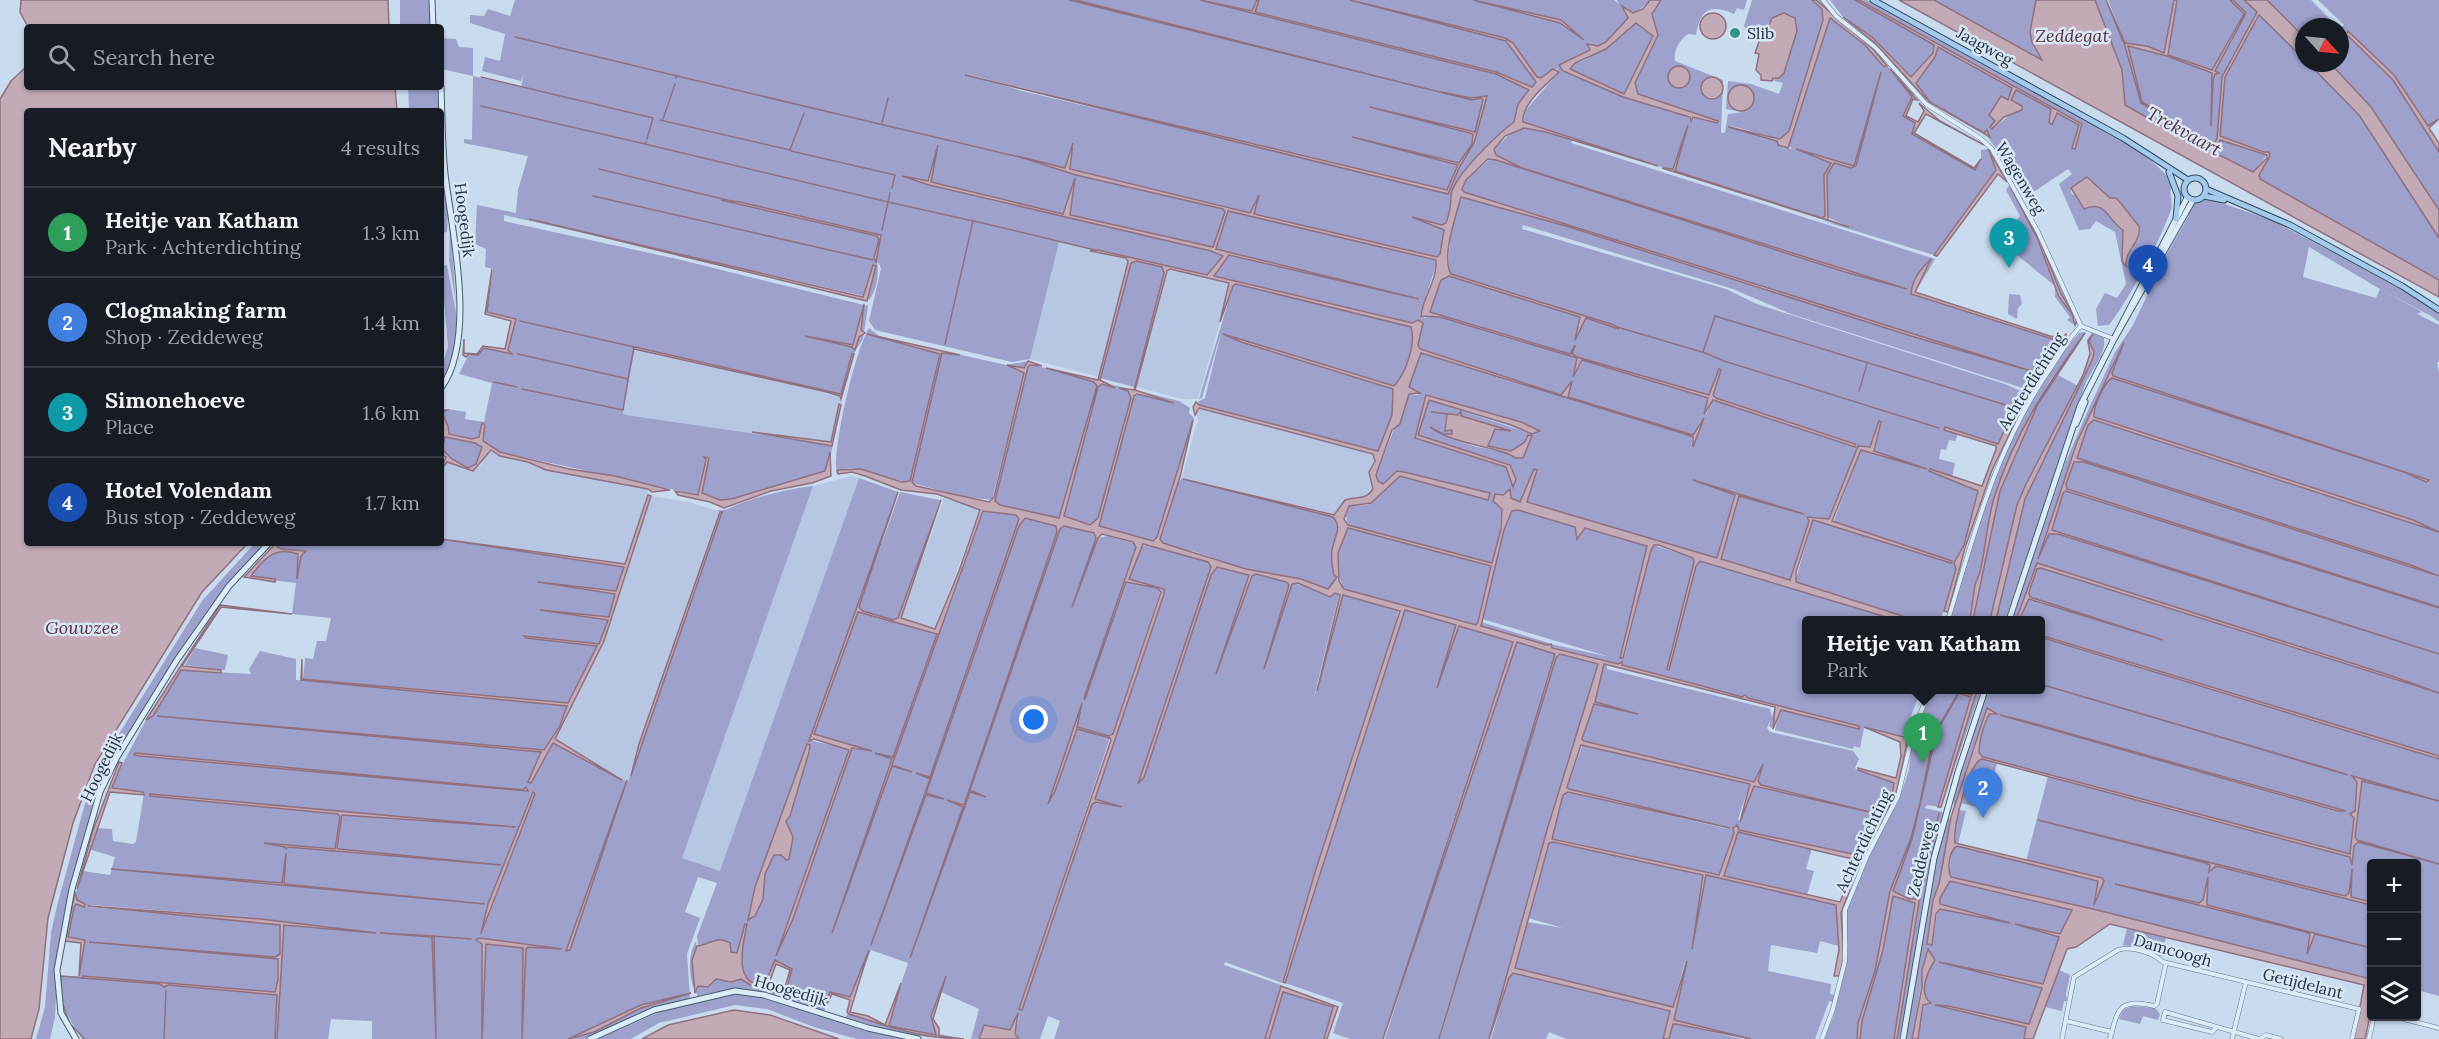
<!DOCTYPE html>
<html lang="en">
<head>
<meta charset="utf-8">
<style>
  :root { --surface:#171b24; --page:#242831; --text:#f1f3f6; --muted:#9ea1a6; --line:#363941; --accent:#ea580c }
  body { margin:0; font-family:Lora,serif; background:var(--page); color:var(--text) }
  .controls { position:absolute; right:18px; bottom:18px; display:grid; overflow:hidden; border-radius:6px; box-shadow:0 2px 4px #0004 }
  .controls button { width:54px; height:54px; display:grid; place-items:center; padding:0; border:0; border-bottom:2px solid var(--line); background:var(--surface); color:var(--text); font:30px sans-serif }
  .compass { position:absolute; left:2295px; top:18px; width:54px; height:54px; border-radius:50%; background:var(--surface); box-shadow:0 2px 4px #0004; rotate:117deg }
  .you { position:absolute; left:1034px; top:720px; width:21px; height:21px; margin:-15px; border:4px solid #fff; border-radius:50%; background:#1a73e8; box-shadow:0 0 0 9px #1a73e833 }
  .badge { display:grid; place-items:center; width:39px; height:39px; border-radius:50%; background:var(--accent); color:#fff; font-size:20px; font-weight:700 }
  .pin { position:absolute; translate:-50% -50px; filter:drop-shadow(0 2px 3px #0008) }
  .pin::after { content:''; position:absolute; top:32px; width:21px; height:18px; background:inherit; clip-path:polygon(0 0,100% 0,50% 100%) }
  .popup { position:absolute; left:1802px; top:616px; width:243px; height:78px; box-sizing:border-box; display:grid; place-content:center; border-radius:6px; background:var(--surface); filter:drop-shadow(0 2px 4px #0005); font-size:20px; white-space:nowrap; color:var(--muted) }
  .popup b { font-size:22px; color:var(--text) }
  .popup::after { content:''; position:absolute; left:50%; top:100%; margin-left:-12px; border:12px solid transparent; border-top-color:var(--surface) }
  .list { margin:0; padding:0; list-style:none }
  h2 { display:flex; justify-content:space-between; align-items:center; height:78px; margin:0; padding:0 24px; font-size:26px }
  h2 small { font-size:20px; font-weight:400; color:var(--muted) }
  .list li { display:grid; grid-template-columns:39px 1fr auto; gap:18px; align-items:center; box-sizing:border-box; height:90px; padding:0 24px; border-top:2px solid var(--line) }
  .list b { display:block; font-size:22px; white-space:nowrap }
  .list p { margin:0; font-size:20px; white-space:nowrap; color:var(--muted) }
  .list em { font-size:20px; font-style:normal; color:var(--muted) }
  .icon { flex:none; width:33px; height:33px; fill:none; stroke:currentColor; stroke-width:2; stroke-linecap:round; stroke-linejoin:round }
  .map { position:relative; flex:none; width:2439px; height:1039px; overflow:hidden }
  .search { position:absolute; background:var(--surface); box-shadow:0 2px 4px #0004; left:24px; top:24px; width:420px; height:66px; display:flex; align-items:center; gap:15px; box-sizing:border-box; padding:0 21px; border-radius:6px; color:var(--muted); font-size:22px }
  .panel { position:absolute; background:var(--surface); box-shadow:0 2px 4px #0004; left:24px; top:108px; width:420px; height:438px; border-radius:6px }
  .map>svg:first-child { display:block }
  .farmland { fill:#b7c6e3 }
  .green { fill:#9da1cc; fill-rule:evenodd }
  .water { fill:#c2aab6; stroke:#91707f; stroke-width:1.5; fill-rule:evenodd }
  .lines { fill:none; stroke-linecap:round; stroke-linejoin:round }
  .stream { stroke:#91707f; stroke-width:1.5 }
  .street-casing { stroke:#5e7b8a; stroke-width:5 }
  .secondary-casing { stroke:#415f6c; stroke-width:7 }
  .primary-casing { stroke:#324e58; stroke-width:7 }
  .street { stroke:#ddeaf8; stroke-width:4 }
  .secondary { stroke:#ddeaf8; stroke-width:5 }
  .primary { stroke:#a4c9ee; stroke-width:5 }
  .poi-dot { fill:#309783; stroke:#d9e6f5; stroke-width:2 }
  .labels { text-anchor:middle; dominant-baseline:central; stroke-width:5; stroke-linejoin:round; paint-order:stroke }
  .poi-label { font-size:16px; fill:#21333b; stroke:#d9e6f5; text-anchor:start }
  .street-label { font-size:16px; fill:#21333b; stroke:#d9e6f5 }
  .water-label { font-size:18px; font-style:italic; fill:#5a313b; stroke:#d9e6f5 }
</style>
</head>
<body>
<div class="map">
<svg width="2439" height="1039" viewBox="0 0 2439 1039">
  <rect width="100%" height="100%" fill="#c9dbee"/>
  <g class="farmland">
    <polygon points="1059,242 1098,250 1093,250 1126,259 1129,262 1099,377 1030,359"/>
    <polygon points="1170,269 1229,283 1230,287 1198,399 1182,399 1136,387 1167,271"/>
    <polygon points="635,347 843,394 833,445 626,415 623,413"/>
    <polygon points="1199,408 1373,454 1375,461 1369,472 1373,489 1367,497 1351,498 1333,517 1182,478 1195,429 1199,420 1195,415"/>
    <polygon points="491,450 497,455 528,462 546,470 649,489 625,564 441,539 441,470 447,462 471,472 481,465 487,453"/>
    <polygon points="852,476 859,478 721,871 681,859 813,486"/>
    <polygon points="651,496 689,502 720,512 628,782 555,739 604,641"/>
    <polygon points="941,498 975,506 980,509 935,629 901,618 943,502"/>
  </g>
  <g class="green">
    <polygon points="400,0 429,0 431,27 400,27"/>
    <path d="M515 0H1069L1305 58 1076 0H1614L1619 4 1617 0H1650L1606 42 1560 65C1585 68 1618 39 1636 23L1653 36 1624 94 1690 117 1689 120 1692 117 1717 123 1645 98 1638 95 1635 83 1658 35 1652 14 1661 0H1747L1744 10 1737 8 1734 14C1709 3 1700 10 1696 35L1688 34C1680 39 1673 51 1675 61L1723 80 1721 133H1725L1728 114 1744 112 1726 109 1728 81 1751 84 1779 94 1783 83 1772 80 1782 76 1793 16 1784 13C1780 16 1773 18 1770 21 1763 31 1766 34 1754 35L1755 31 1750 30 1749 33 1744 26 1752 0H1812L1822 9 1823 20 1789 131 1780 139 1728 125 1777 141 1783 148 1792 149 1788 145 1829 18 1830 13 1816 0H1821C1851 33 1884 61 1915 94L1906 116 1920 123 1915 133 1975 170 1981 161V150L1988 149 2008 181 1987 150 1996 170 1934 255 1823 221 1847 226 1825 216 1822 218 1573 139 1571 143 1935 259 1915 293 2064 341 2029 390 1791 314 1733 289 1523 225 1522 229 1726 289 1757 304 2005 384 2027 394 2000 445 1959 432 1955 441 1949 440 1946 450 1941 449 1939 459 1955 463 1952 477 1982 488 1951 593 1940 620H1915L1795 582 1813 520 1951 563 1833 523 1861 450 1927 469 1874 451 1881 422H1879L1870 447H1858L1829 519 1814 517 1809 519 1790 580 1721 559 1739 496 1804 514 1693 480 1735 494 1717 558 1527 502 1537 470 1534 469 1520 502 1511 498V491L1498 495 1497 504 1502 509 1500 528 1509 520 1513 511 1518 510 1576 527 1578 538 1585 528 1647 546 1621 658H1624L1651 550 1654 545 1693 558 1694 562 1669 670 1696 566 1700 561 1896 620H1806V690H1921L1903 737 1864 728 1860 748 1854 746 1853 749 1775 730 1780 709 1777 710 1772 728 1769 726 1771 719 1767 728 1770 732 1853 751 1859 759 1855 768 1857 770 1894 780 1892 795 1862 849 1866 851 1863 858 1739 830 1736 827 1719 875 1551 838 1563 795 1568 792 1728 829 1721 825 1569 789 1567 787 1583 744 1750 784 1738 819 1740 822 1754 786 1874 813 1761 785 1758 781 1763 764 1754 782 1582 740 1604 664H1607V669L1770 709 1772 717 1775 706 1620 667 1622 662 1619 664 1552 648 1551 644 1610 657 1482 619 1481 622 1549 643 1548 645 1344 589 1339 577 1338 553 1348 525 1345 511 1349 506 1368 505 1396 478 1400 476 1487 500 1490 494 1404 472 1383 484H1380L1376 475 1406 399 1409 394 1419 395 1409 388 1421 353 1685 434 1693 437 1691 446 1702 418 1693 435 1568 397 1572 381 1561 395 1420 349 1418 345 1423 323 1417 320 1412 323 1214 276 1229 255 1419 299 1216 249 1228 211H1230L1434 260 1437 262 1420 315 1425 318 1430 315 1440 317 1577 358 1573 375 1581 360 1708 398 1706 414 1713 399 1855 447 1716 398 1712 395 1719 369 1709 395 1577 357 1572 355 1574 346 1570 354 1429 312 1441 280 1449 276 1580 317 1575 340 1586 318 1618 328 1451 274 1448 268 1450 239 1462 190 1466 180 1496 154 1494 149 1513 131 1534 126 1523 122 1525 111 1559 72 1557 69 1539 79 1521 103 1514 122 1455 186 1446 223 1442 225 1419 219 1444 230 1440 254 1437 257 1254 214 1259 195 1251 213 1070 169 1074 143 1065 168 1029 159 1076 175 1223 209 1225 212 1213 247 1070 215 1075 178 1063 214 925 181 929 185 1222 253 1223 256 1207 275 1059 242 1030 359 1012 362 875 330 869 321 881 269 879 263H877C880 272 876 294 868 301L869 297 504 215V221L677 259 868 306 863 339 855 351 843 394 635 347 623 413 626 415 833 445 828 466 830 475 731 499 720 500 701 493 709 458 706 460 698 495 500 452 483 441 485 425 482 424 479 437 472 439 448 434V426L442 413 448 409 466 412 465 419 484 422 492 383 459 374 469 354 477 355 484 347 512 354 508 350 516 319 487 312 493 269 485 267 486 249 475 244 477 205 516 213 518 190 528 156 464 143V139L472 140 473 76 442 69 441 38 456 39 459 47 473 48V76L521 87 524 73 521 81 482 71 485 57 500 61 505 34 470 23V15L484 16 488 9 510 16ZM966 74 1320 160 1321 161 1022 91ZM1710 77 1722 84V92L1701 93V84ZM1752 92 1753 102 1745 110H1736L1732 106 1728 97ZM728 201 740 202 881 235 876 262 874 258 879 240 877 236ZM1427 395 1538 429 1532 434 1429 400 1418 435 1510 465 1513 487 1506 467 1415 438ZM1461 416 1509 432 1495 428 1488 447 1511 451 1525 442 1510 453 1477 447 1451 439 1452 429 1445 430 1446 419Z"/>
    <polygon points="1830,0 1855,0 1934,45 1933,53 1911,77 1872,37 1843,17"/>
    <path d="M1859 0H1867L1882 8C1940 41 1998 72 2055 104 2088 122 2154 153 2173 184 2167 193 2174 201 2171 210 2159 243 2130 298 2109 325L2098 326 2096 309 2105 293 2117 298 2126 284 2115 232 2096 221 2090 229 2079 230 2059 184 2072 174 2068 169 2032 193 2037 202 2033 209 2008 165 1986 135 1987 130 1984 133 1930 102 1916 83 1935 57 1938 47 2012 88 2008 100 2001 96 1989 114 1995 121 1992 129 2021 106 2011 100 2016 90 2051 109 2049 122 2052 124 2057 113 2079 125 2073 149H2075L2082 124ZM2087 177 2110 198H2116L2140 230 2139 238 2123 264V230L2102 207 2090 206 2071 193V188Z"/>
    <polygon points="1934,0 2036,0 2030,32 2032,42 2043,61"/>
    <polygon points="2095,0 2106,0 2125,46 2141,103 2199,136 2142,102 2128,46 2168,56 2212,73 2211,126 2213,80 2215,74 2219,73 2215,71 2246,13 2233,0 2244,0 2257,12 2222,77 2217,139 2207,152 2125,105 2122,70"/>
    <polygon points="2108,0 2174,0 2164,53 2147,46 2125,43"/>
    <polygon points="2177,0 2230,0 2244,14 2213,70 2168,55"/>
    <polygon points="2267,0 2311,0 2338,27 2304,27 2304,37"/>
    <polygon points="2318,0 2439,0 2439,119 2428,126 2394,75 2348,31 2346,33 2393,80 2439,152 2439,210 2371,107 2330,63 2340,63 2340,29 2344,25"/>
    <polygon points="2260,14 2304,59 2304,63 2308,63 2359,115 2439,238 2439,280 2260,179 2259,176 2270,156 2267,152 2220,136 2225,77"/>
    <polygon points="408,87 438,87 440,111 409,111"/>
    <polygon points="441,128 448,213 447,232 441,233"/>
    <polygon points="2220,140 2267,155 2254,172 2213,152"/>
    <path d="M2010 184 2038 233 2078 323 2076 326 2067 320 2070 317 2055 297V286L2000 241 2020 216 2006 190ZM2011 187C2030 222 2045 257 2061 293 2065 303 2072 312 2077 322L2074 324 2072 314 2059 297 2038 240Z"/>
    <path d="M2207 198 2274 221 2399 288 2439 314V322L2431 316 2380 289 2422 312 2417 314 2439 325V362H2437L2439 374V996L2417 990 2416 864H2372L2371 979 2073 906 2043 984 1939 962 2042 988 2029 1024 1948 1006 1935 1005 2027 1027 2024 1039H1918L1922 1007 1930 1002C1918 993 1927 972 1935 960L1927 949 1912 1039H1906L1927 902 1945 823 1951 817 1939 884 1933 900 1927 944 1932 945 1940 898 1951 877 1949 872 1958 810 1966 811 1958 844 2026 861 2048 776 1997 763 1989 795 1986 794 1982 808 1961 803 1975 765 1980 758 1979 748 1974 745 1954 808 1953 797 1988 690H2040V620H2012L2065 464 2085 417 2114 354 2133 325 2167 254 2188 217 2191 205ZM2309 247 2380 289 2376 298 2303 277Z"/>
    <polygon points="450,224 456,304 449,260"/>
    <polygon points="1136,261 1162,267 1164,273 1134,387 1100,378 1131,263"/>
    <polygon points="447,265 457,318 456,354 441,385 441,370 448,346 441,266"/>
    <path d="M1236 284 1411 327C1416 344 1406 373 1394 386L1222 334 1394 389 1392 415 1378 451 1199 405 1198 402 1205 398 1222 329 1202 398 1199 399 1233 286Z"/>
    <polygon points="2009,294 2020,295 2022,304 2018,308 2017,319 2008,314"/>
    <path d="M869 328 879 336 889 339 1006 365 1028 361 1025 367H1020L1024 373 992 500 966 497 852 468 838 470 837 475C831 451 856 348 869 328Z"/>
    <path d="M2086 332 2049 382 2018 442 1995 496 1998 497C2008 464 2036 399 2058 375L2078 386 2090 355 2087 340 2092 333 2103 336C2109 349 2092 370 2086 382L2005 620H1950C1979 519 2007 413 2079 333Z"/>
    <polygon points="1029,364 1134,390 1119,388 1128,391 1131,398 1098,518 1090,525 1064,516 1051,518 1000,505 995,501"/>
    <path d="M1135 390 1179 401 1190 408 1189 413 1194 418 1179 482 1182 478 1333 517C1344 529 1332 539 1332 553 1331 563 1335 571 1337 581L1328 589 1301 579 1246 569 1196 552 1099 526 1134 396 1137 394 1174 402Z"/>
    <polygon points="445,437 475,443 483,447 476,464 468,468 452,459 442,449"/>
    <path d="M859 478 898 492 809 740 849 749 777 956 793 919 852 748 872 752 814 734 858 611 937 634 952 600 983 511 1016 515 1019 519 930 777 915 773 930 778 871 945 926 795 944 799 926 793 1019 526 1025 518 1056 526 1057 532 964 805 947 800 963 806 910 958 970 792 986 796 970 791 1060 528 1066 526 1095 533 1098 538 1108 536 1139 545 1174 550 1219 566 1339 594 1313 702 1343 595 1399 609 1394 630 1396 637 1404 610 1456 625 1445 668 1459 625 1513 641 1383 1039H1350L1333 1033 1343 1003 1285 983 1388 658 1316 869 1282 983 1225 962 1224 965 1281 985 1265 1039H1054L1060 1021 1048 1016 1040 1039H1013L1020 1014 1010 1037 971 1039 979 1009 941 992 933 1018 939 1034 963 1039C921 1039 884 1030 845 1018L848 1013 887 1026 908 963 871 950 852 1000 831 993 824 1011C774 996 750 982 698 996 688 982 687 956 696 941L697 951 692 961 698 992V986L708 987 716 979 740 977 755 988 783 994 786 992 792 969 776 961 764 986C746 984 742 972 742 956L731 952 730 943 726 940 698 945 697 936 717 883 698 877 685 912 700 918 687 954 690 998 629 1018 585 1039H372V1021L331 1019 328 1039H277L279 1012 276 1039H82C66 1015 61 1005 61 976H79L85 940 68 937 74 908 76 904 84 907 85 904 77 900 76 892 83 871 110 875 115 857 88 849 94 828 112 829 113 841 133 844 136 842 144 793 112 788V784L146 720 181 670 251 674 249 669 260 651 296 659V680L568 706 560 726 544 750 412 738 541 752 528 782 553 743 628 782 722 513 716 510C726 511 730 508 739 504 762 495 789 489 813 486L682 858 720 871ZM1161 589 1164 594 1094 799 1122 807 1095 802 1092 804 1022 1010 1020 1008 1110 738 1077 729 1055 791 1049 800 1082 703 1077 727 1110 736 1113 734ZM1197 611 1144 776 1139 782ZM135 753 413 780 140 756ZM150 794 342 812 336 850 305 847 335 849 340 817 338 814 150 796ZM535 794 482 934H481L519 827ZM91 905 258 918 284 923 280 957V925L88 907Z"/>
    <polygon points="900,492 940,500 898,618 893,620 863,611 859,607"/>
    <polygon points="441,539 624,567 609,617 540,610 610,619 592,662 569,703 303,679 305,658 313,659 317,641 326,641 331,618 292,614 296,583 246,577 276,543 441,543"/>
    <polygon points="255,543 268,543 222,594 161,684 97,798 58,954 55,1017 50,1039 36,1039 45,1007 51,932 58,902 84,807 99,766 202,601"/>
    <polygon points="1516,642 1555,653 1439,1039 1385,1039 1430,897"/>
    <polygon points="195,648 228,655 225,670 185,665"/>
    <polygon points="1560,654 1598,664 1534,874 1489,1039 1440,1039 1556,658"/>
    <polygon points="1930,690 1981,690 1941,807 1927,805 1925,808 1943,812 1923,902 1901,1039 1897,1039 1919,902 1938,812 1916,900 1892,895 1915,903 1894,1039 1824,1039 1833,1018 1847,962 1848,946 1845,921 1848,904 1871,851 1899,800 1909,770 1911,744"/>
    <polygon points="1738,832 1812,848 1806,869 1814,871 1807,895 1724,876"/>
    <polygon points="1553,842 1703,875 1693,949 1706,875 1836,905 1839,946 1820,941 1817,953 1771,945 1768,971 1831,984 1830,994 1835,995 1833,1002 1829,1001 1815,1039 1751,1039 1676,1021 1674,1020 1685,961 1673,1007 1515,968 1527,922 1563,928 1528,918 1549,843"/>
    <polygon points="2127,928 2166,938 2161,957 2156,952 2123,945"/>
    <polygon points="2059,970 2070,975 2066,994 2067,1001 2064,1001 2062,1011 2045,1007"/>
    <polygon points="1512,973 1670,1011 1663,1039 1566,1039 1549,1032 1546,1039 1491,1039 1509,978"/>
    <polygon points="1283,992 1333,1007 1324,1039 1269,1039"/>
    <polygon points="741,993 757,995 905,1039 857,1039 814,1027 767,1009 735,1005 659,1023 631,1039 598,1039 664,1010"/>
    <polygon points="2132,1006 2155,1008 2160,1014 2158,1020 2143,1016 2140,1024 2119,1019 2123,1010"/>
    <polygon points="1673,1024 1676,1024 1742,1039 1669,1039"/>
  </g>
  <g class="water">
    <polygon points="21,0 388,0 389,27 28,27 20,12"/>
    <polygon points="1069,0 1076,0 1431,90 1471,98 1487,96 1474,143 1460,166 1448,194 965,75 1447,190 1458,165 1352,137 1459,163 1472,144 1473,134 1370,107 1475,132 1483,100 1481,98 1472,100"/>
    <path d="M1200 0 1252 11 1257 0H1259L1255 12 1496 72 1532 87 1536 82 1506 41 1350 0 1505 38 1513 43 1537 77 1541 78 1553 69 1559 72C1547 84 1521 104 1523 122L1658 166 1546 132 1524 128 1505 136 1494 149 1496 155 1522 168 1907 289 1845 272 1496 160 1488 159 1466 180 1462 189 1464 192 2031 371 1911 336 1566 226 1461 197C1456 216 1441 257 1451 274L1614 325 1619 329 1586 318 1575 340 1580 317 1449 276 1441 280 1430 312 1570 354 1575 345 1572 354 1577 357 1709 395 1719 369 1721 370 1713 395 1716 398 1855 444V447L1713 400 1704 414 1708 398 1582 360 1573 377 1577 358 1440 317 1421 316C1422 299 1438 279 1436 260L1228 211 1216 249 1419 299 1229 255 1214 276 1412 323 1418 320 1423 323 1418 345 1420 349 1561 395 1572 381 1568 397 1693 435 1704 418 1693 447V437L1685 434 1421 353 1409 387 1420 393 1409 394 1400 424 1392 430 1376 475 1378 481 1383 484 1397 471 1404 472 1490 493 1488 500 1400 476 1371 503 1349 506 1344 519 1348 525 1492 563 1501 529 1502 509 1493 501 1495 494 1503 495 1510 489 1511 498 1520 502 1534 469 1537 470 1527 502 1717 558 1735 495 1693 480 1804 514 1739 496 1721 559 1790 580 1809 521 1807 517 1829 519 1858 446 1870 447 1879 421 1881 422 1874 451 1927 469 1861 450 1832 521 1952 561 1951 563 1813 520 1796 572V582L1915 620H1896L1700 561 1696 566 1669 670 1667 669 1694 562 1693 558 1659 545H1654L1651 550 1623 658H1620L1647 546 1585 528 1577 539 1575 527 1518 510 1512 511 1504 530 1481 626 1547 645 1551 644 1552 648 1618 664 1622 662V665C1663 676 1701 685 1742 697L1745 695 1748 698 1859 726V729L1781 710 1773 729 1775 707 1604 664 1595 702 1638 714 1594 704 1582 739 1584 741 1754 782 1763 764 1758 781 1761 785 1874 813 1754 786 1740 822 1750 784 1581 745 1567 787 1569 789 1730 828 1568 792 1563 795 1552 839 1719 875 1734 833 1733 828 1737 825 1739 830 1862 856 1841 913 1844 958 1839 976H1834L1839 950 1836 905 1706 875 1692 949 1703 875 1553 842 1549 843 1515 968 1673 1007 1687 961 1674 1020 1751 1039 1676 1024H1673L1669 1039H1663L1670 1011 1513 973 1509 978 1489 1039 1547 830 1598 664 1560 654 1556 658 1439 1039 1555 654 1517 642 1383 1039 1513 642 1459 626 1437 688 1456 625 1405 610 1285 983 1283 982 1316 869 1400 611 1343 595 1317 691 1340 595 1335 593 1330 597 1298 583 1292 584 1264 669 1289 585 1286 582 1256 574 1252 576 1216 674 1249 575 1217 567 1211 575 1144 777 1138 784 1211 567 1208 562 1143 544 1129 579 1164 589V594L1095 799 1122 807 1096 802 1092 804 1022 1010 1019 1009 1111 740 1110 738 1077 729 1055 791 1048 804 1082 703 1077 727 1109 736 1113 734 1161 592 1157 588 1126 582 1085 699 1084 698 1136 547 1133 542 1102 534 1098 538 1072 607 1096 538 1094 533 1064 526 1060 529 970 790 986 797 970 792 910 958 963 807 947 800 964 805 1057 532 1056 526 1025 518 1019 526 926 793 944 799 926 795 871 945 930 779 916 773 930 777 1019 519 1016 515 983 511 892 765 912 772 892 766 832 933 892 759 875 753 893 757 937 634 858 612 814 734 872 751 852 748 793 919 776 956 849 750 814 739 809 741 898 492 859 607 863 611 893 620 898 618 941 500 901 618 935 629 959 571 980 510 937 494 901 490 865 476 852 472 838 474 837 470 861 469 902 482 910 481 940 354 867 334 960 355 942 353 912 482 916 486 989 502 994 497 1024 373 1007 365 1024 368 1028 361 1042 366 1030 365 1028 367 995 501 1000 505 1059 518 1097 386 1094 382 1046 368 1098 380 1128 262 1126 258 1090 251 1098 250 1207 275 1223 256 1211 251 929 185 902 176 928 181 938 145 931 182 1063 214 1075 178 1070 215 1213 247 1225 212 1223 209 1076 175 1017 156 1065 168 1073 143 1070 169 1250 213 1259 195 1254 214 1437 257 1440 254 1444 230 1412 217 1442 225 1446 223C1450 212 1451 206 1451 196 1452 177 1499 133 1514 122L1518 104 1529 90 1496 74ZM1136 261 1162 267 1164 273 1134 390 1119 388 1128 391 1131 398 1098 518 1090 525 1064 516 1098 387 1102 384 1115 388 1100 380 1131 263ZM1170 269 1229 283 1220 322 1233 286 1236 284 1411 327C1416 344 1406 373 1394 386L1223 334 1241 342 1393 389 1392 415 1378 451 1199 405 1196 402 1193 407 1195 415 1199 408 1373 454 1375 461 1369 472 1373 489C1365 501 1357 496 1345 500L1334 515 1183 479 1333 517C1343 528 1334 537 1332 550 1331 558 1332 567 1334 575L1337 577 1328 589 1301 579 1246 569 1163 543 1160 539 1180 477 1193 420 1157 537 1153 541 1099 526 1134 396 1137 394 1174 403 1135 390 1167 271ZM1348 528 1491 566 1478 622 1476 625 1344 589 1339 581 1338 553ZM1738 832 1857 860 1840 902 1724 876Z"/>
    <polygon points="1473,0 1561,20 1584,40 1560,23"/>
    <path d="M1650 0H1661L1652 14 1658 35 1635 83 1638 94 1718 121 1717 123 1693 117 1691 121 1690 117 1623 97 1563 71 1559 65 1590 50 1587 44 1598 46 1606 42 1628 18 1622 6 1633 13 1643 9ZM1636 23 1653 36 1624 94 1570 69 1575 63 1606 49Z"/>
    <polygon points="1812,0 1816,0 1873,49 1887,66 1884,67 1865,45 1830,18 1788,148 1778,145 1777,141 1728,127 1780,139 1789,131 1823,20 1822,9"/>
    <polygon points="1855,0 1859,0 2082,124 2075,149 2072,148 2079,125 2057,113 2052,125 2049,122 2051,109 2016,90 2011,100 2022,106 2022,110 2004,117 1992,129 1990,127 1995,121 1989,115 2001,96 2008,100 2012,88 1938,47 1935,57 1916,83 1930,102 1984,133 1987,130 1990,137 1929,102 1875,43 1843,17 1872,37 1911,77 1933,53 1934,45"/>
    <path d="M1899 0H1934L2042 60 2032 42 2030 32 2036 0H2095L2122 70 2125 105 2207 152 2217 139 2222 77 2257 12 2244 0H2267L2304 37V59L2259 15 2225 77 2220 136 2264 152H2269L2270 156 2259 175 2260 179 2439 280V297ZM2220 140 2267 155V158L2253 172 2213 152Z"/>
    <polygon points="2106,0 2125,43 2147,46 2164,53 2174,0 2177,0 2168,55 2212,70 2244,14 2230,0 2233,0 2246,13 2215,71 2219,73 2215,74 2213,80 2211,126 2212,73 2167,56 2128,46 2142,102 2200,137 2141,103 2125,46"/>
    <polygon points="1784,13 1795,18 1797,31 1784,73 1779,78 1773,78 1772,81 1761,80 1761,75 1756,70 1759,54 1755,53 1761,36 1765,34 1772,18"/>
    <circle cx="1713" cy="26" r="13"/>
    <polygon points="2348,31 2394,75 2428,126 2439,119 2429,128 2439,143 2439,152 2393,80 2346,34"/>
    <polygon points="2308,63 2330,63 2371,107 2439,210 2439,238 2359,115"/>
    <circle cx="1679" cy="77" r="11"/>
    <polygon points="27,66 27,87 395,87 397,111 27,111 27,543 248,543 202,592 95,764 73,823 48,918 39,1009 31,1039 0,1039 0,99 11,81"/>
    <polygon points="1890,69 1917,100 1913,99 1906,116 1918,122 1924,111 1919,103 1940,121 1984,145 1926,114 1914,133 1974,168 1981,159 1975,170 1912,134 1915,123 1903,116 1912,97"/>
    <polygon points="1881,72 1856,166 1851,168 1834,163 1827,175 1828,220 1849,227 1662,168 1673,169 1688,125 1675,171 1822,218 1825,216 1824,175 1831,163 1796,149 1854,166"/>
    <circle cx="1712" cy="88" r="11"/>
    <circle cx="1741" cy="98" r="13"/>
    <polygon points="1988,149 2007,182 1998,174 1937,256 1934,255 1996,170"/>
    <path d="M2087 177 2110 198H2116C2124 206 2130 216 2139 226 2142 243 2124 250 2126 267L2122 261 2123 230C2108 221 2106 199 2084 209L2071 188Z"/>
    <polygon points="2010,186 2041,243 2061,294 2077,320 2075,325 2072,314 2059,297 2038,240"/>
    <polygon points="721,200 740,202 881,235 876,262 874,258 879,240 877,236"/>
    <polygon points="529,219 863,297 873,265 876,266 867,301"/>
    <path d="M1931 259 1915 292 2050 336 2062 338 2066 334 2067 339 2047 366 2046 364 2059 341 1911 294C1912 278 1922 268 1931 259Z"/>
    <polygon points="492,269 487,312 516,319 508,350 512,354 484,348 478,355 469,354 466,357 463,355 464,339 464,353 477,354 483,346 505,349 511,321 485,314"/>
    <polygon points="864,304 861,330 865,333 859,337 855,350 852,347 805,336 853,345"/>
    <path d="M2085 333 2038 404 2000 491 1973 620H1970L1975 585 1980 572C1986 547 1987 519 1995 495 2014 435 2048 383 2085 333Z"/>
    <polygon points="2093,334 2089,341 2094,352 2093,358 2025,499 1996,620 1990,620 2017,505 2026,484 2083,375 2090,354 2088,341"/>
    <path d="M2124 342 2112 373 2113 376 2429 480 2426 482 2404 472 2112 378C2104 383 2093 407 2094 417L2413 520 2439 532 2094 420 2088 425 2077 458 2411 565 2439 576 2084 462H2074L2066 484 2067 489 2439 607V608L2066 491 2063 493 2052 530 2439 654 2058 534H2049L2038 559 2077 442Z"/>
    <polygon points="635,347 841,394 852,354 854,354 841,399 840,396 827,392 634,349"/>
    <polygon points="2042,370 2044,370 2024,404 1992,470 1965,548 1948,612 1944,611 1956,569 1954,563 1964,545 1978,491 1929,471 1930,469 1982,486 1996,449 1996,446 1944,430 1945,427 1998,444 2014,410 2029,390 2036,374"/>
    <polygon points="1426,395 1521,422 1540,431 1532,434 1511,425 1429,400 1418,435 1510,465 1516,479 1513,487 1506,467 1415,438"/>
    <polygon points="839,404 841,405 832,446 752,432 831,442"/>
    <path d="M442 410H447L442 413 448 426 449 434 472 439 479 437 482 423 485 425 483 441 500 452 569 469 615 476 670 490 652 492 648 489 546 470 528 462 500 456 491 450 473 471 447 462 441 470 446 457 441 455ZM445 437 475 443 482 447 476 464 468 468 452 459 442 449Z"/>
    <path d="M1461 411V416L1511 431 1495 429 1488 446 1511 451 1525 442 1528 435 1532 436 1523 458H1515C1504 447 1452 445 1430 427L1443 434H1452V430L1445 431 1447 414 1431 412 1458 415Z"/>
    <polygon points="830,452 831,476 812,483 771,491 724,508 710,502 678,495 675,491 698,495 706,460 704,457 709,458 702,493 720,500 731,499 825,471"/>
    <polygon points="648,495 651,496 604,641 555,739 622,780 553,743 531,783 528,782 541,752 157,716 544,750 560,726 567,706 301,680 302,659 302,679 568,703 597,646 526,638 524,636 599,644 608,620 540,610 609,617 615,594 538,582 616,591 624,567 441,539 625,564"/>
    <polygon points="720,512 722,512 631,776 639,744"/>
    <path d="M276 543H279L278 547 281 549 306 551 301 556 297 579 298 554C276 546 265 557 251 576L275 579V582L244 577Z"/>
    <polygon points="2037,563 2392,676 2439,693 2041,568 2037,569 2029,592 2030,597 2163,640 2029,599 2019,620 2016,620"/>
    <polygon points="220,605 292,614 221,607 182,666 221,670 221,673 181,670 153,716 146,720"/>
    <polygon points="2040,635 2439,756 2439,759 2040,637"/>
    <polygon points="2040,684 2326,768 2348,775"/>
    <polygon points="1957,690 1972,695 1973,690 1977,690 1941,807 1938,807 1971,697 1959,693 1937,731 1912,839 1893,891 1909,899 1916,899 1939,813 1919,902 1897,1039 1894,1039 1915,903 1893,896 1883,950 1862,1021 1860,1039 1857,1039 1858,1023 1875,971 1890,891 1911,838 1920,803 1934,734 1956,697"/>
    <path d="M1987 708 1997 714H1989C1983 727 1979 739 1979 753L1983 757 2350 854 2354 818 2350 814 2355 811 2357 782 2352 776 2439 801 2362 781 2355 837 2357 840 2439 864 2358 842 2354 846 2352 865 2350 857 1982 759C1969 762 1952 829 1955 843L2102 878 2104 881 2094 905 2098 881 1957 846C1949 851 1947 869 1951 877L2093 909 2371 979V1011L2365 1039H2354L2364 985 2110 924 2076 947 2067 949 2033 1039H2024L2026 1027 1935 1005 1948 1006 2029 1024 2042 988 1939 962 2043 984 2059 937 2015 924 2060 934 2072 910 1950 881 1940 898V904L2010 923 1940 909 1936 914 1932 945 1927 944 1933 900 1939 884 1951 817Z"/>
    <polygon points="2000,715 2021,720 2346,811 2338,811"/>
    <polygon points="1864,727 1908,738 1896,794 1864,852 1862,849 1878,819 1878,814 1892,795 1894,783 1858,770 1858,768 1896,778 1901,756 1900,742"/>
    <polygon points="807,744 810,745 809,752 790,816 786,821 793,837 789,859 786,860 781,855 774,855 765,874 763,899 755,916 748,920 755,887"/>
    <polygon points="135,753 523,790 526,787 528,791 140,756 134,755"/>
    <polygon points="119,762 122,763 112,788 143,792 144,795 110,792 77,889 93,830"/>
    <polygon points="627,780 570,950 566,951"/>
    <polygon points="533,792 535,794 481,934 488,904"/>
    <polygon points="150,794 516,827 342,815 337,848 339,849 501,865 288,847 286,849 285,847 264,843 335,849 340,817 338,814 150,796"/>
    <polygon points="2038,820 2345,896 2349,893 2352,869 2351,897 2371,902 2371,905 2216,866 2209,872 2210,865 2206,863"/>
    <polygon points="286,853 284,884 485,904 111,869 282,883"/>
    <polygon points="2208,877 2207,905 2371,948 2315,934 2307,954 2310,934 2306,932 2115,884 2199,903 2203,900"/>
    <polygon points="75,892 77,900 85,904 84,907 76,904 74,908 68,937 85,940 79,976 81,943 65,941"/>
    <polygon points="88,906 261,919 376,933 284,925 277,1039 275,1039 277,995 168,985 164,987 160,984 83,978 83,976 275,992 278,980 278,959 89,942 275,957 280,954 280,925"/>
    <path d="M745 924H747C743 945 732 984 764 986L775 960 792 969 786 992 809 994 811 990 817 1002 826 1003 830 992 850 997 869 950 850 1012 868 1016 885 1025 901 983 889 1026 936 1035 931 1016 946 976 933 1019 939 1028V1036L964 1039C924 1039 886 1026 849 1014L847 1012 850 1000 832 994 826 1006C810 1003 801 994 783 994L790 970 776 964 767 989 778 994 755 988 741 979 731 982 716 979 708 987 698 986 695 993 692 960 697 946C708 945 718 935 730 943L731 952 737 953Z"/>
    <polygon points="380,933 434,936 436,1039 432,937"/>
    <polygon points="479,938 562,949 528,947 526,949 522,1039 523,948 486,944 482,1039 482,944 476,940"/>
    <path d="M1928 949 1935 960C1927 972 1918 994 1931 1003L1923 1005 1918 1039H1912L1922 987V970Z"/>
    <polygon points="1281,986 1338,1007 1327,1039 1324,1039 1333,1007 1283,992 1269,1039 1265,1039"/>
    <polygon points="691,993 641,1008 594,1032 568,1039 641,1005"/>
    <polygon points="734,1010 770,1015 839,1039 642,1039 668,1025"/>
    <polygon points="1018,1013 1015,1034 1019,1039 979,1039 984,1025 1010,1030"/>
  </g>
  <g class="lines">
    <g class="stream">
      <polyline points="515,37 677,76 676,78"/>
      <polyline points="677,76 1032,160"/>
      <polyline points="481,77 653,118 647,139"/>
      <polyline points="481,106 645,144 646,142"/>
      <polyline points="663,119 675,84"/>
      <polyline points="660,120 790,150 804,113"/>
      <polyline points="882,123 888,98"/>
      <polyline points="645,144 888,202 882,230"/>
      <polyline points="791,151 895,175 892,188"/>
      <polyline points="599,169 731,201"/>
      <polyline points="890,193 888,202 973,221 945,344"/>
      <polyline points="593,196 873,260"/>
      <polyline points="974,221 1095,250"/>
      <polyline points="1617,327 1702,352"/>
      <polyline points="518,354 628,379 634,347 520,321"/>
      <polyline points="494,382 517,387"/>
      <polyline points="522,389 623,410 628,380"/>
      <polyline points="1859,391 1867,364"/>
      <polyline points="1939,428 1724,361 1703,352 1715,316 2009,406"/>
      <polyline points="433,936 471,939"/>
      <polyline points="61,987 61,976 84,978"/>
      <polyline points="63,1004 69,1022"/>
      <polyline points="72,1026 85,1039"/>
      <polyline points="164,1039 166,991"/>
    </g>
    <g class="street-casing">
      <g id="street">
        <polyline points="1823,0 1836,16 1876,48 1926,104 1980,138 1992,149 2038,232 2081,326"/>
        <polyline points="2081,326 2114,339"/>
        <path d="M1948 620C1976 528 1997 443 2054 363 2062 351 2070 336 2081 326"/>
        <polyline points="2392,1016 2439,1028"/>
        <polyline points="2066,1021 2112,1032"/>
        <polyline points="2215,1029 2212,1032 2163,1020 2165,1012 2259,1039"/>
        <polyline points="1822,1039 1833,1009 1845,961 1845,910 1867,856 1898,796 1912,737 1929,690"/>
        <path d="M2062 1039 2074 977 2118 950C2131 945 2153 953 2163 962L2359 1009 2352 1039"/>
        <path d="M2110 1039C2118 1008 2119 998 2154 1006L2157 1004 2166 963"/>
        <polyline points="2232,1039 2246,982"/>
        <polyline points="2260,1039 2266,1035 2281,1039"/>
        <polyline points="2369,1039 2374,1016"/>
      </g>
    </g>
    <g class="secondary-casing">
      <g id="secondary">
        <polyline points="432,0 433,27"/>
        <path d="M441 87C442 116 442 145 445 174 452 232 477 339 441 388"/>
        <polyline points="2115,337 2187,198"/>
        <polyline points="2076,424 2085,402"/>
        <polyline points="2009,620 2080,406 2114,339 2193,200"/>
        <polyline points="76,1039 61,1013 57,970 72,889 100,792 117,757 177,660 229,586 269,543"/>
        <polyline points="590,1039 654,1010 735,991 764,995 868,1028 918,1039"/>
        <polyline points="1903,1039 1934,858 1958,772 1985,690"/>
      </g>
    </g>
    <g class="primary-casing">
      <g id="primary">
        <polyline points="1873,0 2123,138 2188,180"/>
        <polyline points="2169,172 2178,196 2176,219"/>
        <circle cx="2195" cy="189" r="11"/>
        <polyline points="2206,189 2290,225 2402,286 2439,310"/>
        <polyline points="2204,196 2224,200"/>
      </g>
    </g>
    <use href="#street" class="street"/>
    <use href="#secondary" class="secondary"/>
    <use href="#primary" class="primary"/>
  </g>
  <circle class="poi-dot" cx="1735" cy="33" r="6"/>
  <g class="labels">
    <g class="poi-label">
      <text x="1747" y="33">Slib</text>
    </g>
    <g class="street-label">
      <text transform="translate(1985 46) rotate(29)">Jaagweg</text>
      <text transform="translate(2021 178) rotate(59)">Wagenweg</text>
      <text transform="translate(465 220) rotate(83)">Hoogedijk</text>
      <text transform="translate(2031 381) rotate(-58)">Achterdichting</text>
      <text transform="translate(101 767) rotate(-64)">Hoogedijk</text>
      <text transform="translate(1863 841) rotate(-65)">Achterdichting</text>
      <text transform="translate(1921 859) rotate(-77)">Zeddeweg</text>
      <text transform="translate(2173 950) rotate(16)">Damcoogh</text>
      <text transform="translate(2303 983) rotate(14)">Getijdelant</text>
      <text transform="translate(791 990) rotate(16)">Hoogedijk</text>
    </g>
    <g class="water-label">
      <text x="2072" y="35">Zeddegat</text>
      <text transform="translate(2184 131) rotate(29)">Trekvaart</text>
      <text x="82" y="627">Gouwzee</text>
    </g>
  </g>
</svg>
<div class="controls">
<button>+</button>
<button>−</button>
<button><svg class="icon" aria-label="layers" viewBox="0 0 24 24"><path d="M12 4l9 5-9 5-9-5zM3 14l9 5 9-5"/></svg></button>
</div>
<svg class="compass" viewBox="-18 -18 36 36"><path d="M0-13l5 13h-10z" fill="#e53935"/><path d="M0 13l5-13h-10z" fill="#9ea1a6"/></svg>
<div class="you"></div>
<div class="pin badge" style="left:1923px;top:763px;background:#2e9e5b">1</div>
<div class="popup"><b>Heitje van Katham</b>Park</div>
<div class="pin badge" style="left:1983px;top:818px;background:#3f7fe0">2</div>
<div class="pin badge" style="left:2009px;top:268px;background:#0f9aa8">3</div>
<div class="pin badge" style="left:2148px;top:295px;background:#1a4fb4">4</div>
<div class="search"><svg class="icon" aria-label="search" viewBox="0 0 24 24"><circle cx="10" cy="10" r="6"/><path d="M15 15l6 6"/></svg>Search here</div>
<section class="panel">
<h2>Nearby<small>4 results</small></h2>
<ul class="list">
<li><span class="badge" style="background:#2e9e5b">1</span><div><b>Heitje van Katham</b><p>Park · Achterdichting</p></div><em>1.3 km</em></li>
<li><span class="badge" style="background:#3f7fe0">2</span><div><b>Clogmaking farm</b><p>Shop · Zeddeweg</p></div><em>1.4 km</em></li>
<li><span class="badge" style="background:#0f9aa8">3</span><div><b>Simonehoeve</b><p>Place</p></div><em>1.6 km</em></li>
<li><span class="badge" style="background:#1a4fb4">4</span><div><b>Hotel Volendam</b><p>Bus stop · Zeddeweg</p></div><em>1.7 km</em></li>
</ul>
</section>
</div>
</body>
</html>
